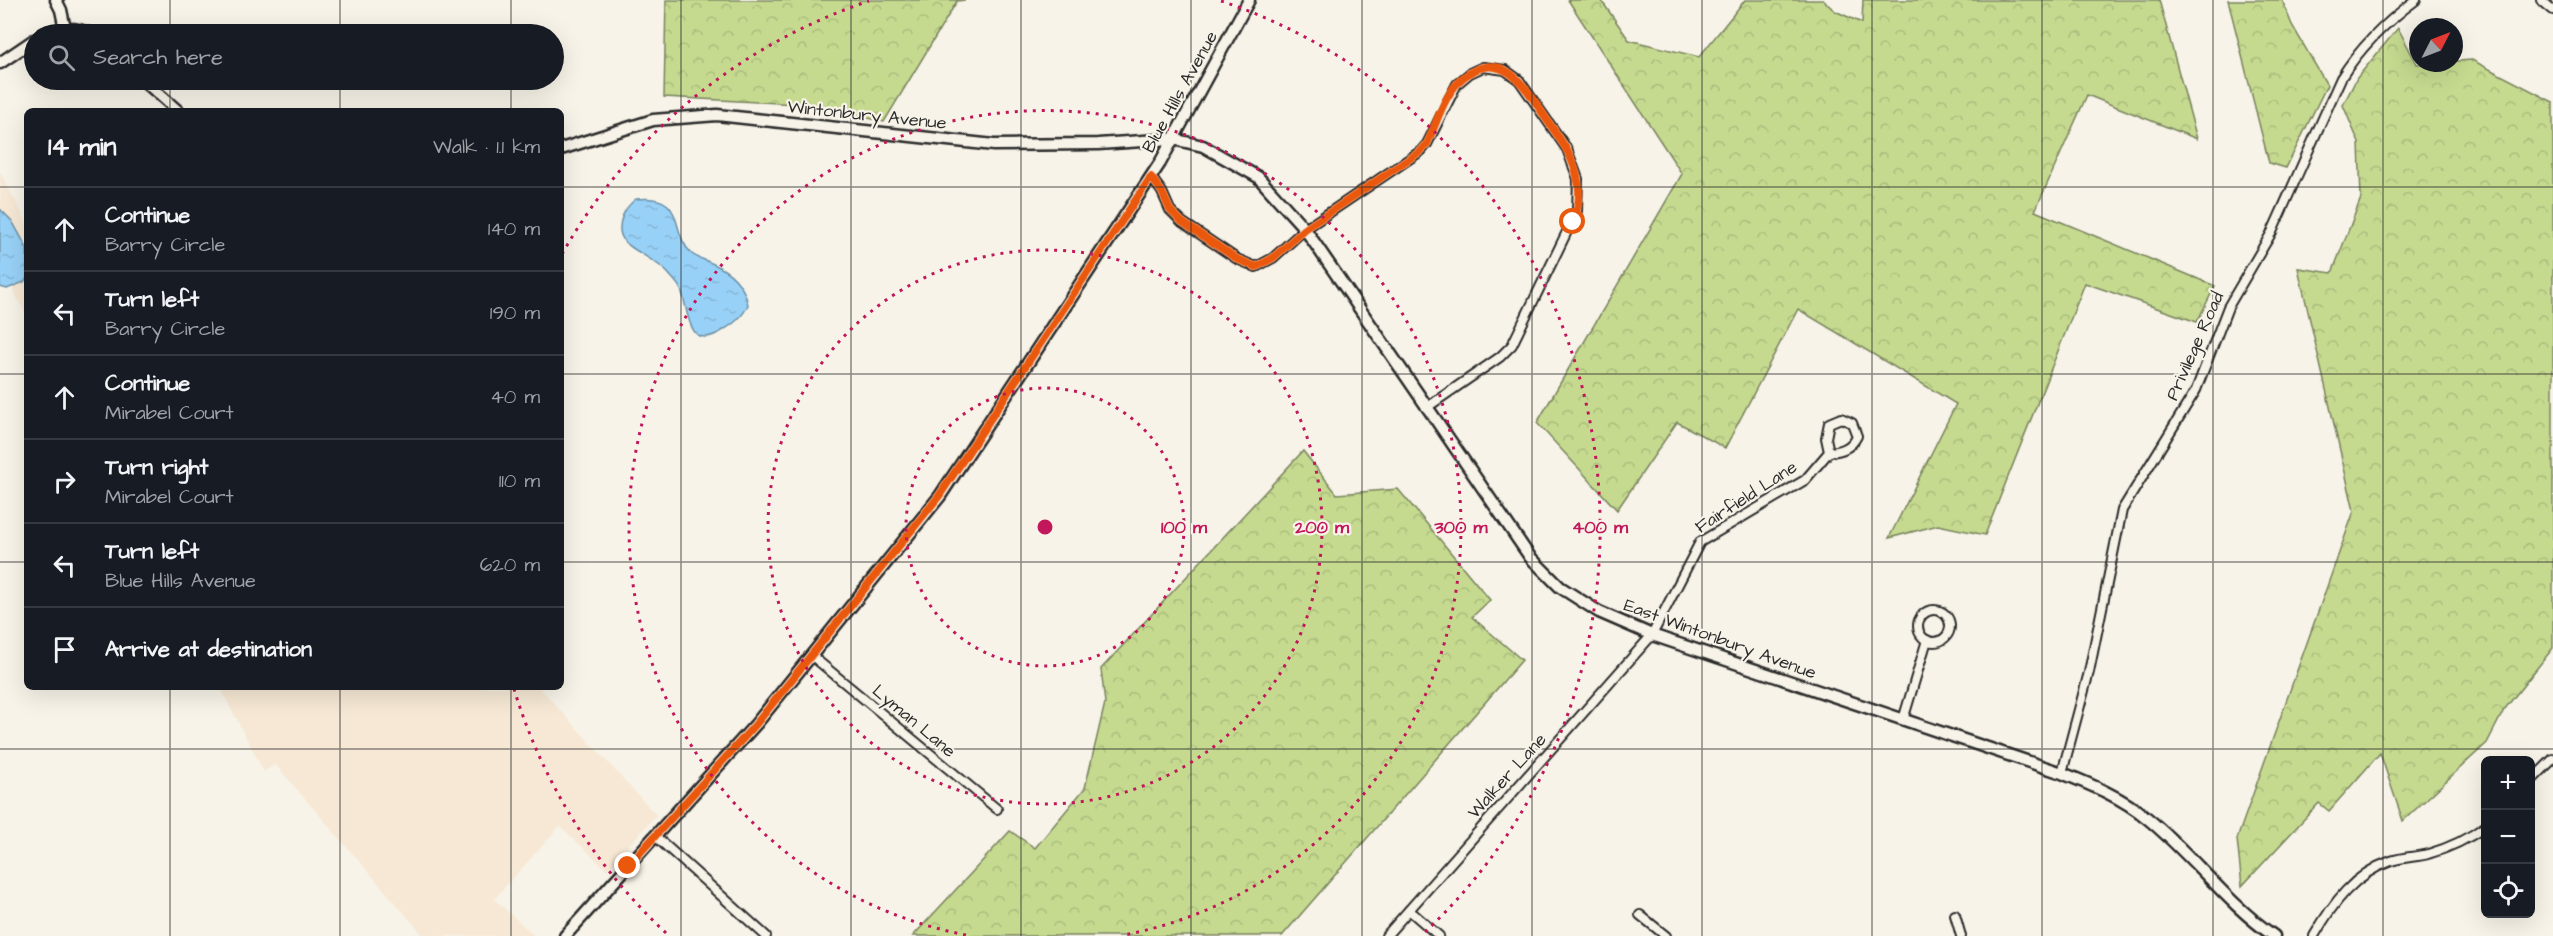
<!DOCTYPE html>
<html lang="en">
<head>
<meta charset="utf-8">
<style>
  :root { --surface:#171b24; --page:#20242c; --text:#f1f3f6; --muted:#9ea1a6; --line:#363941 }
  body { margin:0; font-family:"Architects Daughter",sans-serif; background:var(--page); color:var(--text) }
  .controls { position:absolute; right:18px; bottom:18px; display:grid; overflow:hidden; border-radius:9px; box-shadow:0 6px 24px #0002 }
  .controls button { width:54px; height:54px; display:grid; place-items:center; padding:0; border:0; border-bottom:2px solid var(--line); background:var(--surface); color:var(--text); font:30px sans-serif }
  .compass { position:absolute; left:2409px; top:18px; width:54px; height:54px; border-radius:50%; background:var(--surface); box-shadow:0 6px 24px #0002; rotate:48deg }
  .stop { position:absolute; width:18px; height:18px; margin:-14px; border:4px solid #ea580c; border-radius:50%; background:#fff }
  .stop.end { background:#ea580c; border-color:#fff; box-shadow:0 2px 6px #0008 }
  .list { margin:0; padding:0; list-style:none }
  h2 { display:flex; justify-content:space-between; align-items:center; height:78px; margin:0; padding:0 24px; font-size:26px }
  h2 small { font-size:20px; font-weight:400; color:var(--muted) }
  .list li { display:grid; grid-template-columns:39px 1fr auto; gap:18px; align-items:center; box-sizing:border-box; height:84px; padding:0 24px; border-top:2px solid var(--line) }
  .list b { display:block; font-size:22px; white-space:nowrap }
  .list p { margin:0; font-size:20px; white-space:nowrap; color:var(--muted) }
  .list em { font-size:20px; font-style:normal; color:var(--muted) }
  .icon { flex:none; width:33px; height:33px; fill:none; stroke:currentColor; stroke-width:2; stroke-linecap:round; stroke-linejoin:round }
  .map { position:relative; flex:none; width:2553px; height:936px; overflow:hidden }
  .search { position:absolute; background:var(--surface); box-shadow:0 6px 24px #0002; left:24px; top:24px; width:540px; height:66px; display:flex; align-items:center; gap:15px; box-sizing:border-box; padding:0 21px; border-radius:33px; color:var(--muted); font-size:22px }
  .panel { position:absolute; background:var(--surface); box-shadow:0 6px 24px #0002; left:24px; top:108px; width:540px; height:582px; border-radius:9px }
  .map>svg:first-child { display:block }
  .built { fill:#f6e8d4 }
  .forest { fill:url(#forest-crowns); stroke:#78825d; stroke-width:1.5 }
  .water { fill:url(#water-ripples); stroke:#6c8fa5; stroke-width:1.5 }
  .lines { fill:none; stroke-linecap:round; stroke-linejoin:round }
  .street-casing { stroke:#2b2b2b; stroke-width:12 }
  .secondary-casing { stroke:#2b2b2b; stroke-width:15 }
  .street { stroke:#f7f3e8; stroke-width:8 }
  .secondary { stroke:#f7f3e8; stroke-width:10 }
  .route { stroke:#ea580c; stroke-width:8 }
  .grid { fill:none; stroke:#2b2b2b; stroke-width:1.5; stroke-opacity:0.55 }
  .ring { fill:none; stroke:#c2185b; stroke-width:3; stroke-dasharray:3 6 }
  .labels { text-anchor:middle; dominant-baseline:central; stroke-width:4.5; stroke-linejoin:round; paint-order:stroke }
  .street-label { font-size:18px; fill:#2b2b2b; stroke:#f7f3e8 }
  .centre { fill:#c2185b; stroke:#f7f3e8; stroke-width:3 }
  .ring-label { font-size:18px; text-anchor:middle; font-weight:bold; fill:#c2185b; stroke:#f7f3e8; stroke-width:4.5; stroke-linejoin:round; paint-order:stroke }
</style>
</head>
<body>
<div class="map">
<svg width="2553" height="936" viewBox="0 0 2553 936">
  <defs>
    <pattern id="forest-crowns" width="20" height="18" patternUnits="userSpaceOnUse" patternTransform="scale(1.5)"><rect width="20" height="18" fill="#c5da8f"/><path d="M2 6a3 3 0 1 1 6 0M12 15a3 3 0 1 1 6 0" fill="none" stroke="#a9bb7c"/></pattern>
    <pattern id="water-ripples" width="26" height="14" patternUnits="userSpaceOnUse" patternTransform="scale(1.5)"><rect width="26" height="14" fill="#98d1f7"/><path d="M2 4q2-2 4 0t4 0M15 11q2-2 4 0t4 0" fill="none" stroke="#83b4d4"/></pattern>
  </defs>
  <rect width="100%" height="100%" fill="#f7f3e8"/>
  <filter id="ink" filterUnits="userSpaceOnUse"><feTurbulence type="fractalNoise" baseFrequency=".0167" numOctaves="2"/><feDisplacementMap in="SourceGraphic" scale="12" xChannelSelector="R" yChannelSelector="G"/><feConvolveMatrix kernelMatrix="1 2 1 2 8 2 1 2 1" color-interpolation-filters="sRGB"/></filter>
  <g filter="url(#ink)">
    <g class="built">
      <polygon points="0,172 27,223 27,317 0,264"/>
      <polygon points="220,687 539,687 656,815 607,870 560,826 494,899 535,936 424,936 275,764 264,772"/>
    </g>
    <g class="forest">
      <polygon points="666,0 965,0 957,1 884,122 816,105 664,97"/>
      <polygon points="1568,0 1601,0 1629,40 1699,57 1745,0 1823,0 1835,11 1862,23 1863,0 2159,0 2197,139 2087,95 2035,211 2215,286 2197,322 2085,283 1985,535 1938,525 1889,538 1956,404 1798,309 1725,448 1677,422 1617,510 1537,423 1682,174"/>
      <polygon points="2228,0 2282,0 2292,25 2327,85 2286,168 2269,163"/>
      <polygon points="2398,28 2417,64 2472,60 2553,102 2553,648 2504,710 2487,743 2403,821 2380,753 2329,811 2319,803 2242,886 2237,839 2354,511 2298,268 2332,273 2361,198 2359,143 2343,105 2357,78"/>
      <polygon points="1303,451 1337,494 1398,489 1490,600 1472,617 1522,660 1282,936 913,936 1010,831 1035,848 1085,788 1105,703 1101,669"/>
    </g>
    <g class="water">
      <path d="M636 199C688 193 668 231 692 254 697 258 703 259 709 262 729 270 744 283 748 305 742 318 733 324 722 331 686 353 689 309 681 290 678 283 672 278 667 272 655 258 625 249 621 235 617 222 625 207 636 199Z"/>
      <polygon points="0,209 12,221 27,248 27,278 24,282 7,289 0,287"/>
    </g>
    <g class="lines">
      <g class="street-casing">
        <g id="street">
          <polyline points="2541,0 2553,10"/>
          <polyline points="1151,177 1162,192 1170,210 1182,222 1237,259 1256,267 1273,258 1305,229 1421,151 1427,144 1457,84 1470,73 1483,67 1505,70 1519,80 1567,149 1578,179 1577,211 1512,345 1500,357 1426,408"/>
          <circle cx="1934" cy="626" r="16"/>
          <polyline points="812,656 997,809"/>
          <polyline points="1903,720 1927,640"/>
          <path d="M2062 773 2089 672 2122 510 2196 390 2228 307 2272 232 2341 78C2361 46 2386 22 2416 0"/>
          <polyline points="2530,782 2553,759"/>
          <polyline points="655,836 766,936"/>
          <polyline points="1409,910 1439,936"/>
          <polyline points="1640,915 1666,936"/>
          <polyline points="1955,915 1961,936"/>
          <path d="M1386 936 1652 635 1700 542 1805 480 1829 452C1842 451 1851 448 1857 436L1852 423 1841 418 1829 423 1826 438 1829 452"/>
          <path d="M2314 936C2333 903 2354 874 2391 861 2403 857 2416 857 2428 854 2449 848 2468 839 2486 826"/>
        </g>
      </g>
      <g class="secondary-casing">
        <g id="secondary">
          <polyline points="56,0 61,10 65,29"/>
          <path d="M43 34C61 29 73 26 91 34"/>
          <polyline points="0,63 34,40"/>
          <polyline points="143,80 178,111"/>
          <path d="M561 149 653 120 717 115 994 145 1098 144 1173 139 1203 146 1258 177 1305 229 1530 557 1560 587 1599 612 1652 635 2062 773C2092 785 2121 797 2147 818 2192 854 2226 903 2274 936"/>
          <polyline points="565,936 756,724 940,496 1160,163 1249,0"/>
        </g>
      </g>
      <use href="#street" class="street"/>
      <use href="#secondary" class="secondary"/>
    </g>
  </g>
  <g class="lines" filter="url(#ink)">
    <path class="route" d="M628 866 756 724 939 496 1151 177 1162 192 1170 210 1182 222 1237 259 1256 267 1273 258 1305 229 1421 151 1427 144C1437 122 1445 91 1465 76 1503 47 1527 89 1545 117 1559 138 1574 156 1578 181 1581 195 1578 209 1573 222"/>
  </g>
  <path class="grid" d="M170 0V34M340 0V34M511 0V34M681 0V936M851 0V936M1021 0V936M1191 0V936M1362 0V936M1532 0V936M1702 0V936M1872 0V936M2042 0V936M2213 0V936M2383 0V936M170 80V111M340 80V111M511 80V111M0 187H27M561 187H2553M0 374H27M561 374H2553M0 562H27M561 562H2553M170 687V936M340 687V936M511 687V936M0 749H2553"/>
  <g class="ring">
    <circle cx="1045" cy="527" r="139"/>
    <circle cx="1045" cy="527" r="277"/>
    <path d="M966 935A416 416 0 1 1 1124 935"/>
    <path d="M666 933A555 555 0 0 1 514 689M562 254A555 555 0 0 1 869 1M1221 1A555 555 0 0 1 1424 933"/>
  </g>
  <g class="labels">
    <g class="street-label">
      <text transform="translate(1180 92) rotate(-61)">Blue Hills Avenue</text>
      <text transform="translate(867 115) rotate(6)">Wintonbury Avenue</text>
      <text transform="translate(2195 346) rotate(-66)">Privilege Road</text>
      <text transform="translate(1746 497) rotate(-33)">Fairfield Lane</text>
      <text transform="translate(1720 639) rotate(20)">East Wintonbury Avenue</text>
      <text transform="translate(914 721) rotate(40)">Lyman Lane</text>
      <text transform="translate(1507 776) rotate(-48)">Walker Lane</text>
    </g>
  </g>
  <circle cx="1045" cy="527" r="9" class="centre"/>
  <g class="ring-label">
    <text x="1184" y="533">100 m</text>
    <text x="1322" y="533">200 m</text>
    <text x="1461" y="533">300 m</text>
    <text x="1600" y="533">400 m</text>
  </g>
</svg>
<div class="controls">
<button>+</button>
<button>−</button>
<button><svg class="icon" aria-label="locate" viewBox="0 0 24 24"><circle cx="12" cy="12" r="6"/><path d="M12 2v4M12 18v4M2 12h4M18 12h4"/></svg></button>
</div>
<svg class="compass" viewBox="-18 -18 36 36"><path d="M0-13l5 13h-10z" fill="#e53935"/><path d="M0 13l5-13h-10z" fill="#9ea1a6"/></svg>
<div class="stop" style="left:1573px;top:222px"></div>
<div class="stop end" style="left:628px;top:866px"></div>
<div class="search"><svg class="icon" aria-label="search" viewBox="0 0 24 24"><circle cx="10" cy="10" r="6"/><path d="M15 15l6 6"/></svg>Search here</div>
<section class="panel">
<h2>14 min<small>Walk · 1.1 km</small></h2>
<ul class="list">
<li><svg class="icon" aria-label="ahead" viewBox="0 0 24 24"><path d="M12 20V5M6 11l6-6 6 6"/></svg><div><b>Continue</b><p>Barry Circle</p></div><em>140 m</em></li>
<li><svg class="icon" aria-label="left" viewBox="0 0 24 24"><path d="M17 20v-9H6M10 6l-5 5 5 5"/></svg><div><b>Turn left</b><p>Barry Circle</p></div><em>190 m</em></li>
<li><svg class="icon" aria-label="ahead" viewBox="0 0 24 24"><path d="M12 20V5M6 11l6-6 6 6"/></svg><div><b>Continue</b><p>Mirabel Court</p></div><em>40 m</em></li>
<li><svg class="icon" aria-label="right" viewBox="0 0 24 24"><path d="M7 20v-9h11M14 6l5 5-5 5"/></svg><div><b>Turn right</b><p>Mirabel Court</p></div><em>110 m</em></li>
<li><svg class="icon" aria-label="left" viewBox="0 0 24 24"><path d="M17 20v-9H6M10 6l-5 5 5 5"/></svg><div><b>Turn left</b><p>Blue Hills Avenue</p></div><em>620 m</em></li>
<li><svg class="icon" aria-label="arrive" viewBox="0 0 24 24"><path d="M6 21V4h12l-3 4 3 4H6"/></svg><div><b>Arrive at destination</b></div></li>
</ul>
</section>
</div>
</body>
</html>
